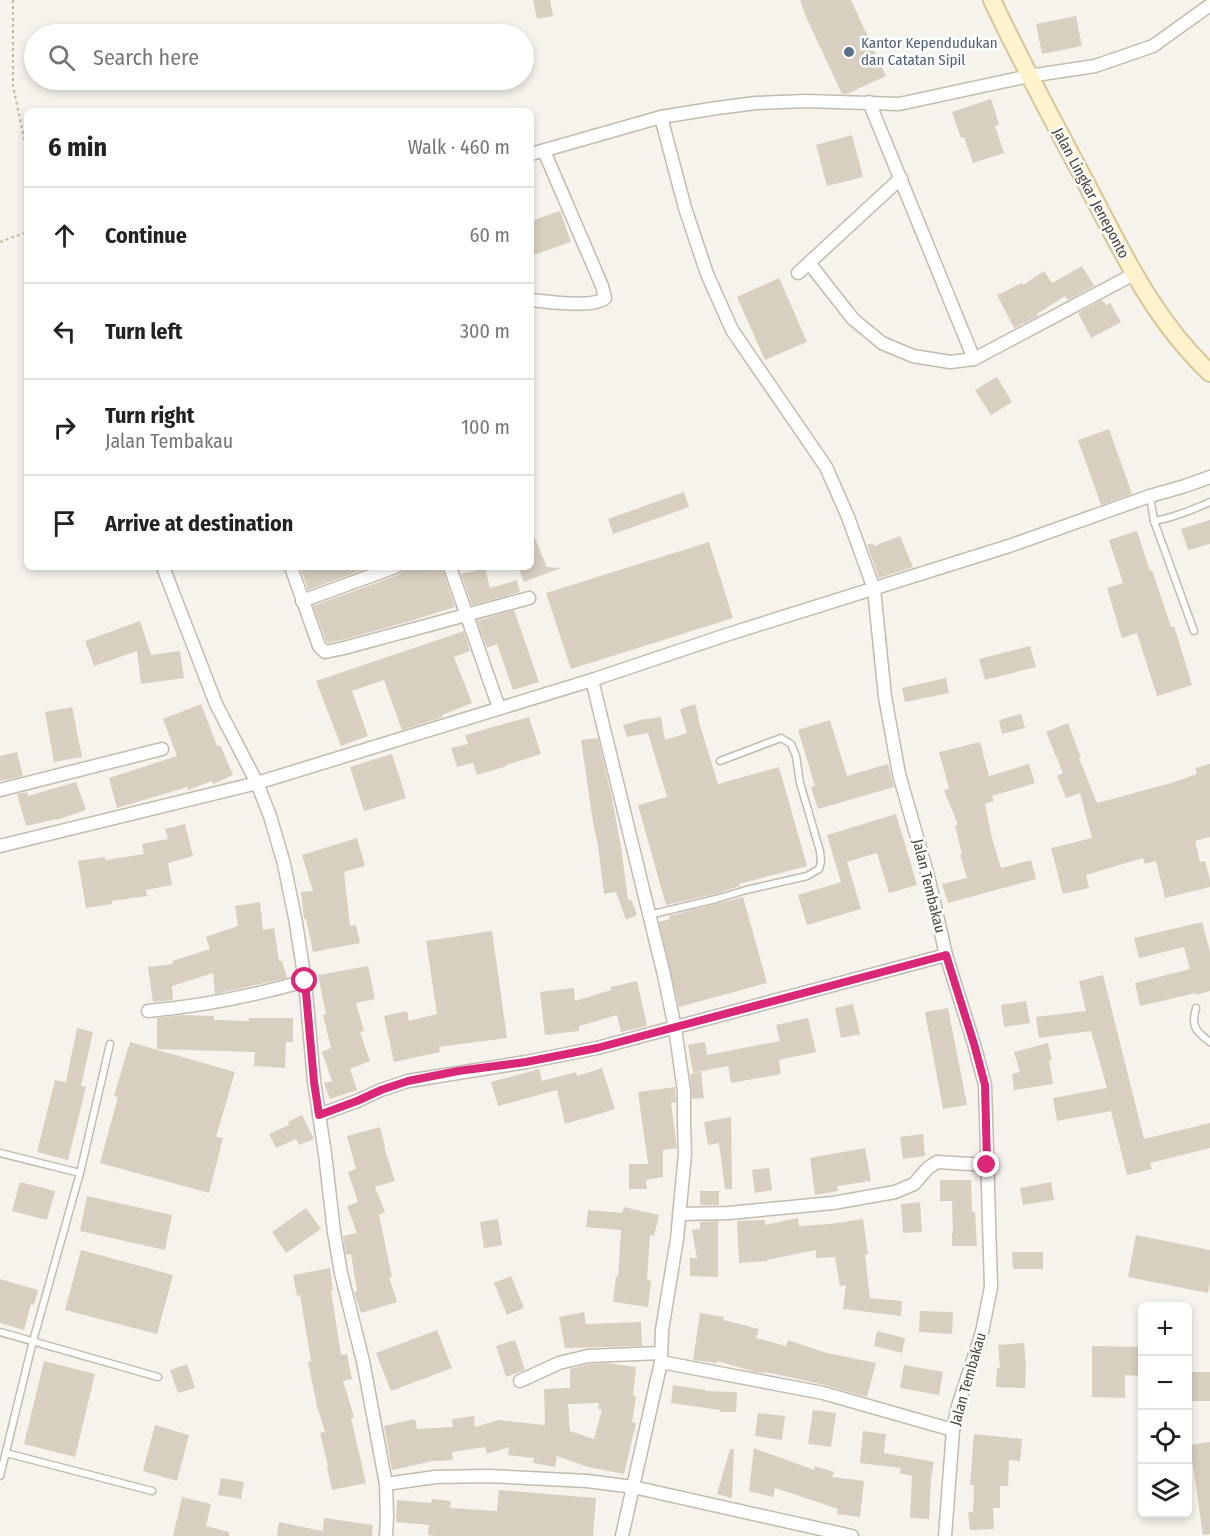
<!DOCTYPE html>
<html lang="en">
<head>
<meta charset="utf-8">
<style>
  :root { --surface:#fff; --page:#f6f6f6; --text:#222; --muted:#767676; --line:#e0e0e0 }
  body { margin:0; font-family:"Fira Sans Condensed",sans-serif; background:var(--page); color:var(--text) }
  .controls { position:absolute; right:18px; bottom:18px; display:grid; overflow:hidden; border-radius:9px; box-shadow:0 3px 9px #0003 }
  .controls button { width:54px; height:54px; display:grid; place-items:center; padding:0; border:0; border-bottom:2px solid var(--line); background:var(--surface); color:var(--text); font:30px sans-serif }
  .stop { position:absolute; width:18px; height:18px; margin:-14px; border:4px solid #db2777; border-radius:50%; background:#fff }
  .stop.end { background:#db2777; border-color:#fff; box-shadow:0 2px 6px #0008 }
  .list { margin:0; padding:0; list-style:none }
  h2 { display:flex; justify-content:space-between; align-items:center; height:78px; margin:0; padding:0 24px; font-size:26px }
  h2 small { font-size:20px; font-weight:400; color:var(--muted) }
  .list li { display:grid; grid-template-columns:39px 1fr auto; gap:18px; align-items:center; box-sizing:border-box; height:96px; padding:0 24px; border-top:2px solid var(--line) }
  .list b { display:block; font-size:22px; white-space:nowrap }
  .list p { margin:0; font-size:20px; white-space:nowrap; color:var(--muted) }
  .list em { font-size:20px; font-style:normal; color:var(--muted) }
  .icon { flex:none; width:33px; height:33px; fill:none; stroke:currentColor; stroke-width:2; stroke-linecap:round; stroke-linejoin:round }
  .map { position:relative; flex:none; width:1210px; height:1536px; overflow:hidden }
  .search { position:absolute; background:var(--surface); box-shadow:0 3px 9px #0003; left:24px; top:24px; width:510px; height:66px; display:flex; align-items:center; gap:15px; box-sizing:border-box; padding:0 21px; border-radius:33px; color:var(--muted); font-size:22px }
  .panel { position:absolute; background:var(--surface); box-shadow:0 3px 9px #0003; left:24px; top:108px; width:510px; height:462px; border-radius:9px }
  .map>svg:first-child { display:block }
  .building { fill:#d8cfc1; fill-rule:evenodd }
  .lines { fill:none; stroke-linecap:round; stroke-linejoin:round }
  .lane-casing { stroke:#c2bbae; stroke-width:9 }
  .street-casing { stroke:#c2bbae; stroke-width:15 }
  .secondary-casing { stroke:#d6c79b; stroke-width:20 }
  .path { stroke:#c4b79f; stroke-width:2; stroke-dasharray:3 3; stroke-linecap:butt }
  .lane { stroke:#fff; stroke-width:6 }
  .street { stroke:#fff; stroke-width:12 }
  .secondary { stroke:#fff3cd; stroke-width:16 }
  .route { stroke:#db2777; stroke-width:8 }
  .service-dot { fill:#5c6f8a; stroke:#fff; stroke-width:2 }
  .labels { text-anchor:middle; dominant-baseline:central; stroke-width:5; stroke-linejoin:round; paint-order:stroke }
  .service-label { font-size:15px; fill:#4e5e75; stroke:#fff; text-anchor:start }
  .street-label { font-size:15px; fill:#4b4439; stroke:#fff }
</style>
</head>
<body>
<div class="map">
<svg width="1210" height="1536" viewBox="0 0 1210 1536">
  <rect width="100%" height="100%" fill="#f6f3ec"/>
  <g class="building">
    <polygon points="533,0 550,0 553,16 537,19"/>
    <polygon points="800,0 851,0 886,76 847,94 842,94 807,19"/>
    <polygon points="1076,16 1082,46 1042,54 1036,24"/>
    <polygon points="991,99 999,124 995,126 1004,153 973,163 964,137 961,138 952,112"/>
    <polygon points="852,135 863,177 827,186 816,145"/>
    <polygon points="560,211 571,242 533,255 531,249 531,221"/>
    <polygon points="1082,266 1094,286 1068,300 1065,296 1037,314 1038,316 1014,328 997,295 1022,283 1023,285 1044,271 1052,283"/>
    <polygon points="779,278 807,342 765,360 737,297"/>
    <polygon points="1102,300 1106,305 1110,303 1121,322 1091,338 1078,313"/>
    <polygon points="997,377 1012,402 991,415 975,390"/>
    <polygon points="1109,429 1132,494 1101,505 1078,440"/>
    <polygon points="684,492 689,507 613,534 608,519"/>
    <polygon points="1210,520 1210,544 1188,550 1181,529"/>
    <polygon points="531,529 547,567 561,568 524,582 518,567 531,567"/>
    <polygon points="1137,531 1150,571 1152,570 1171,627 1174,626 1192,685 1157,696 1137,633 1122,638 1107,588 1123,583 1109,540"/>
    <polygon points="900,536 913,567 879,578 867,545 873,543 874,546"/>
    <polygon points="709,542 733,618 571,669 546,593"/>
    <polygon points="307,567 371,567 308,590 301,569"/>
    <polygon points="403,567 442,567 455,607 407,622 342,640 328,643 326,641 313,606 398,575 402,572"/>
    <polygon points="485,568 490,588 517,580 520,592 472,605 461,574"/>
    <polygon points="514,610 539,682 513,690 497,644 487,648 477,621"/>
    <polygon points="140,621 151,655 180,651 184,678 141,684 137,651 94,666 85,641"/>
    <polygon points="464,631 470,651 454,657 472,703 442,715 443,717 402,730 384,680 352,691 368,736 341,746 316,681"/>
    <polygon points="1030,646 1036,667 985,680 979,659"/>
    <polygon points="946,678 949,693 905,702 902,688"/>
    <polygon points="201,704 217,746 220,745 233,775 213,784 212,781 188,790 187,787 117,808 109,778 177,756 163,719"/>
    <polygon points="695,704 699,718 698,719 718,784 779,767 807,866 739,884 740,886 715,894 666,905 638,805 667,797 648,733 627,737 623,725 640,720 661,717 665,740 687,733 680,709"/>
    <polygon points="72,707 82,757 54,762 45,712"/>
    <polygon points="1021,714 1025,728 1002,734 999,720"/>
    <polygon points="529,717 541,754 506,765 507,766 477,775 473,763 457,767 451,748 468,744 465,735"/>
    <polygon points="830,720 847,776 888,764 894,787 818,809 811,787 815,786 798,730"/>
    <polygon points="1068,723 1081,758 1079,758 1097,803 1171,783 1197,774 1195,768 1210,764 1210,837 1195,841 1200,862 1205,861 1210,880 1210,887 1165,898 1156,861 1145,864 1143,858 1086,875 1089,888 1063,894 1051,848 1092,838 1080,793 1066,798 1057,776 1063,773 1046,732"/>
    <polygon points="598,738 611,793 621,847 628,900 631,899 637,915 626,920 616,892 604,894 598,846 593,822 581,740"/>
    <polygon points="980,742 989,776 1029,764 1035,783 992,796 994,801 985,804 992,838 1001,868 1031,860 1036,879 948,903 942,884 967,878 960,855 962,854 955,825 958,825 944,790 949,788 939,752"/>
    <polygon points="17,752 23,776 0,781 0,756"/>
    <polygon points="392,754 406,798 364,811 350,767"/>
    <polygon points="76,782 86,810 56,820 56,819 26,826 17,794 27,792 28,796"/>
    <polygon points="896,814 917,885 889,893 877,853 847,862 861,909 807,925 798,895 841,882 827,835"/>
    <polygon points="185,824 193,856 168,863 172,885 146,890 147,896 112,901 112,904 86,908 78,861 105,857 105,860 144,854 142,844 168,839 165,829"/>
    <polygon points="357,838 365,866 344,872 350,926 356,925 360,943 313,952 306,919 304,919 301,892 313,891 302,855"/>
    <polygon points="743,897 767,983 679,1007 659,922 670,919 669,916"/>
    <polygon points="260,902 263,930 274,928 279,961 282,961 287,978 215,994 213,973 172,986 173,1000 153,1002 148,967 173,964 172,961 210,949 206,937 238,926 235,906"/>
    <polygon points="1202,922 1210,952 1210,991 1196,995 1196,993 1140,1006 1135,983 1190,969 1184,947 1139,958 1134,938"/>
    <polygon points="492,931 507,1038 439,1047 440,1052 394,1062 384,1016 407,1011 409,1021 437,1014 426,941"/>
    <polygon points="368,966 375,999 356,1003 364,1031 360,1032 370,1061 350,1069 357,1090 330,1099 324,1083 332,1081 322,1052 331,1048 323,1015 326,1014 318,975"/>
    <polygon points="1103,975 1144,1139 1210,1123 1210,1148 1150,1163 1152,1169 1127,1175 1111,1111 1057,1121 1053,1098 1107,1088 1091,1031 1039,1038 1036,1017 1086,1011 1079,981"/>
    <polygon points="637,981 647,1026 621,1032 617,1015 579,1026 579,1031 545,1035 540,992 574,988 575,1001 611,990 611,987"/>
    <polygon points="1026,1001 1030,1023 1004,1027 1001,1005"/>
    <polygon points="853,1004 860,1034 841,1038 835,1008"/>
    <polygon points="948,1008 967,1105 943,1109 925,1012"/>
    <polygon points="183,1015 214,1016 214,1020 249,1021 249,1018 293,1018 293,1042 286,1042 285,1068 254,1066 255,1052 157,1049 157,1018"/>
    <polygon points="808,1018 816,1052 779,1060 781,1074 731,1083 728,1066 693,1073 688,1045 705,1042 707,1055 780,1041 776,1025"/>
    <polygon points="77,1028 93,1032 81,1086 86,1087 68,1160 37,1152 55,1080 66,1082"/>
    <polygon points="130,1042 235,1072 216,1137 223,1138 209,1193 100,1163 118,1097 114,1096"/>
    <polygon points="1048,1043 1052,1060 1049,1060 1053,1084 1014,1090 1012,1074 1020,1072 1014,1052"/>
    <polygon points="602,1068 615,1109 565,1124 557,1090 498,1106 491,1082 539,1069 542,1081 576,1072 577,1076"/>
    <polygon points="701,1072 704,1098 692,1099 690,1074"/>
    <polygon points="675,1087 676,1102 671,1103 677,1148 663,1150 663,1177 646,1180 647,1189 629,1189 629,1164 648,1164 638,1092"/>
    <polygon points="302,1115 314,1139 299,1145 296,1139 276,1148 269,1134 289,1125 288,1122"/>
    <polygon points="731,1117 732,1189 725,1189 719,1143 708,1145 704,1122"/>
    <polygon points="380,1127 385,1147 384,1147 395,1181 375,1187 385,1212 379,1215 392,1277 389,1277 397,1302 361,1313 354,1292 357,1291 351,1254 346,1255 343,1236 357,1233 347,1206 358,1202 348,1172 356,1169 347,1136"/>
    <polygon points="923,1134 925,1156 903,1159 900,1137"/>
    <polygon points="865,1148 871,1181 837,1186 838,1191 815,1195 810,1158"/>
    <polygon points="769,1168 772,1190 755,1193 752,1170"/>
    <polygon points="940,1180 971,1180 972,1212 975,1212 977,1246 952,1246 952,1233 953,1233 952,1201 940,1201"/>
    <polygon points="20,1182 55,1191 47,1220 12,1211"/>
    <polygon points="1051,1182 1054,1200 1023,1205 1020,1188"/>
    <rect x="700" y="1191" width="19" height="14"/>
    <polygon points="87,1196 172,1215 165,1250 80,1231"/>
    <polygon points="920,1202 922,1232 903,1233 901,1204"/>
    <polygon points="624,1207 659,1215 654,1236 650,1235 647,1280 651,1281 648,1307 613,1302 616,1276 618,1277 621,1230 586,1227 588,1210 622,1213"/>
    <polygon points="306,1208 321,1229 286,1253 272,1232"/>
    <polygon points="798,1218 799,1226 830,1224 863,1219 868,1254 865,1255 870,1298 902,1301 901,1316 843,1309 846,1285 840,1286 835,1257 816,1258 816,1250 767,1260 767,1261 739,1263 737,1221 765,1220 765,1225"/>
    <polygon points="498,1219 502,1245 484,1248 480,1222"/>
    <polygon points="718,1221 718,1277 690,1276 690,1258 697,1258 692,1230 700,1229 700,1222"/>
    <polygon points="1136,1235 1210,1250 1210,1283 1208,1293 1128,1277"/>
    <polygon points="81,1250 173,1275 157,1334 65,1310"/>
    <polygon points="1012,1252 1043,1252 1043,1269 1013,1269"/>
    <polygon points="330,1268 333,1290 331,1290 341,1355 347,1354 352,1379 343,1381 354,1417 351,1418 366,1483 332,1490 327,1467 328,1466 320,1433 325,1432 317,1406 308,1362 311,1361 300,1295 297,1296 293,1275"/>
    <polygon points="511,1276 524,1308 507,1315 494,1283"/>
    <polygon points="0,1279 38,1290 34,1305 31,1304 24,1330 0,1323"/>
    <polygon points="920,1311 953,1312 952,1334 919,1332"/>
    <polygon points="584,1312 586,1324 641,1322 642,1346 565,1348 559,1317"/>
    <polygon points="700,1313 724,1317 723,1320 759,1329 756,1338 786,1346 788,1340 823,1352 876,1363 867,1397 825,1385 770,1373 756,1372 717,1361 717,1363 693,1360"/>
    <polygon points="437,1330 452,1368 391,1391 376,1353"/>
    <polygon points="877,1331 905,1338 902,1353 874,1346"/>
    <polygon points="515,1340 525,1370 506,1377 496,1346"/>
    <polygon points="1024,1343 1026,1366 1025,1388 996,1387 997,1368 1000,1368 998,1345"/>
    <polygon points="1092,1346 1143,1347 1143,1376 1125,1375 1125,1398 1092,1397"/>
    <polygon points="44,1361 95,1374 75,1457 24,1444"/>
    <path d="M607 1363 636 1367 633 1396H636L632 1422 636 1423 624 1474 588 1467 557 1456 555 1467 533 1463 534 1458 508 1455 509 1447 487 1454 485 1447 452 1452 453 1460 433 1461 392 1470 384 1426 415 1419 417 1429 453 1427 452 1419 474 1416 475 1427 498 1420 545 1425 544 1389 570 1388V1369L589 1364ZM599 1403 598 1409 602 1410 594 1439 570 1431 568 1404Z"/>
    <polygon points="187,1364 195,1388 178,1393 170,1370"/>
    <polygon points="904,1365 943,1372 939,1395 900,1388"/>
    <rect x="1188" y="1372" width="22" height="29"/>
    <polygon points="673,1385 706,1390 705,1391 737,1392 736,1412 720,1412 720,1410 671,1403"/>
    <polygon points="813,1410 836,1413 831,1447 808,1444"/>
    <polygon points="758,1413 785,1416 782,1440 755,1436"/>
    <polygon points="155,1425 189,1435 177,1481 143,1471"/>
    <polygon points="863,1431 886,1434 884,1453 934,1462 931,1479 929,1519 910,1518 912,1476 900,1473 901,1468 860,1463"/>
    <polygon points="974,1434 1022,1439 1020,1461 1009,1460 1008,1486 1000,1486 1000,1508 993,1508 994,1529 970,1530 968,1512 973,1512 974,1485 970,1485"/>
    <polygon points="1210,1442 1210,1534 1203,1535 1190,1445"/>
    <polygon points="754,1448 814,1470 815,1466 834,1472 832,1477 864,1481 860,1517 837,1514 838,1509 775,1488 773,1497 749,1491"/>
    <polygon points="730,1449 734,1449 732,1498 717,1494"/>
    <polygon points="221,1478 244,1482 241,1499 218,1495"/>
    <polygon points="499,1490 596,1498 593,1536 436,1536 428,1535 429,1525 396,1522 397,1500 431,1503 432,1499 451,1501 450,1508 497,1511"/>
    <polygon points="182,1497 211,1504 206,1526 229,1532 229,1536 173,1536"/>
    <polygon points="324,1518 373,1525 372,1536 277,1536 279,1522 322,1531 322,1536"/>
  </g>
  <g class="lines">
    <g class="lane-casing">
      <g id="lane">
        <path d="M1150 496 1154 521C1173 518 1192 510 1210 502"/>
        <polyline points="1154,521 1194,631"/>
        <polyline points="649,915 716,899 746,890 807,876 819,869 821,862 820,851 800,783 796,756 791,744 781,738 720,761"/>
        <path d="M1196 1008C1191 1026 1195 1031 1210 1042"/>
        <polyline points="0,1153 80,1173"/>
        <polyline points="0,1332 158,1377"/>
        <polyline points="6,1453 152,1491"/>
        <polyline points="0,1476 33,1341 80,1173 110,1044"/>
      </g>
    </g>
    <g class="street-casing">
      <g id="street">
        <polyline points="869,102 974,359"/>
        <polyline points="661,117 685,208 707,274 732,330 826,467 848,517 874,589 885,697 899,774 928,876 946,955 974,1044 985,1085 991,1287 982,1332 958,1406 953,1430 945,1536"/>
        <polyline points="531,154 661,117 717,108 756,103 806,101 899,104 1029,76 1095,66 1153,46 1210,5"/>
        <polyline points="809,263 853,319 882,343 913,356 950,362 974,359 1134,274"/>
        <polyline points="798,273 901,178"/>
        <path d="M531 300C547 302 594 308 605 298L602 286 544 151"/>
        <polyline points="163,567 216,704 257,783 270,816 284,864 296,923 305,981 314,1081 325,1154 334,1232 341,1273 363,1361 386,1484 387,1517 386,1536"/>
        <polyline points="291,567 319,646 325,652 344,648 529,598"/>
        <polyline points="450,567 499,708"/>
        <polyline points="302,601 395,567"/>
        <polyline points="592,680 664,975 675,1028 684,1091 684,1125 685,1154 677,1239 662,1330 661,1362 622,1536"/>
        <polyline points="0,790 162,749"/>
        <polyline points="0,846 257,783 592,680 729,634 1009,546 1150,496 1185,486 1210,477"/>
        <path d="M148 1011C202 1006 253 996 305 981"/>
        <polyline points="319,1115 357,1101 381,1090 408,1081 526,1062 597,1048 946,955"/>
        <polyline points="679,1214 729,1213 833,1203 895,1192 914,1184 928,1168 937,1162 987,1165"/>
        <polyline points="661,1362 823,1393 953,1430"/>
        <polyline points="520,1381 559,1363 588,1356 661,1353"/>
        <polyline points="386,1484 435,1477 488,1476 587,1481 633,1487 852,1536"/>
      </g>
    </g>
    <g class="secondary-casing">
      <path id="secondary" d="M992 0C1021 62 1054 122 1086 183 1122 251 1152 318 1210 373"/>
    </g>
    <g class="path">
      <polyline points="13,0 13,86 27,152"/>
      <polyline points="0,242 27,232"/>
    </g>
    <use href="#lane" class="lane"/>
    <use href="#street" class="street"/>
    <use href="#secondary" class="secondary"/>
  </g>
  <g class="lines">
    <polyline class="route" points="305,981 314,1082 319,1115 357,1101 381,1090 408,1081 458,1071 526,1062 597,1048 946,955 974,1044 985,1085 987,1165"/>
  </g>
  <circle class="service-dot" cx="849" cy="52" r="6"/>
  <g class="labels">
    <g class="service-label">
      <text x="861" y="43">Kantor Kependudukan<tspan x="861" dy="17">dan Catatan Sipil</tspan></text>
    </g>
    <g class="street-label">
      <text transform="translate(1091 193) rotate(62)">Jalan Lingkar Jeneponto</text>
      <text transform="translate(929 886) rotate(76)">Jalan Tembakau</text>
      <text transform="translate(968 1379) rotate(-74)">Jalan Tembakau</text>
    </g>
  </g>
</svg>
<div class="controls">
<button>+</button>
<button>−</button>
<button><svg class="icon" aria-label="locate" viewBox="0 0 24 24"><circle cx="12" cy="12" r="6"/><path d="M12 2v4M12 18v4M2 12h4M18 12h4"/></svg></button>
<button><svg class="icon" aria-label="layers" viewBox="0 0 24 24"><path d="M12 4l9 5-9 5-9-5zM3 14l9 5 9-5"/></svg></button>
</div>
<div class="stop" style="left:305px;top:981px"></div>
<div class="stop end" style="left:987px;top:1165px"></div>
<div class="search"><svg class="icon" aria-label="search" viewBox="0 0 24 24"><circle cx="10" cy="10" r="6"/><path d="M15 15l6 6"/></svg>Search here</div>
<section class="panel">
<h2>6 min<small>Walk · 460 m</small></h2>
<ul class="list">
<li><svg class="icon" aria-label="ahead" viewBox="0 0 24 24"><path d="M12 20V5M6 11l6-6 6 6"/></svg><div><b>Continue</b></div><em>60 m</em></li>
<li><svg class="icon" aria-label="left" viewBox="0 0 24 24"><path d="M17 20v-9H6M10 6l-5 5 5 5"/></svg><div><b>Turn left</b></div><em>300 m</em></li>
<li><svg class="icon" aria-label="right" viewBox="0 0 24 24"><path d="M7 20v-9h11M14 6l5 5-5 5"/></svg><div><b>Turn right</b><p>Jalan Tembakau</p></div><em>100 m</em></li>
<li><svg class="icon" aria-label="arrive" viewBox="0 0 24 24"><path d="M6 21V4h12l-3 4 3 4H6"/></svg><div><b>Arrive at destination</b></div></li>
</ul>
</section>
</div>
</body>
</html>
